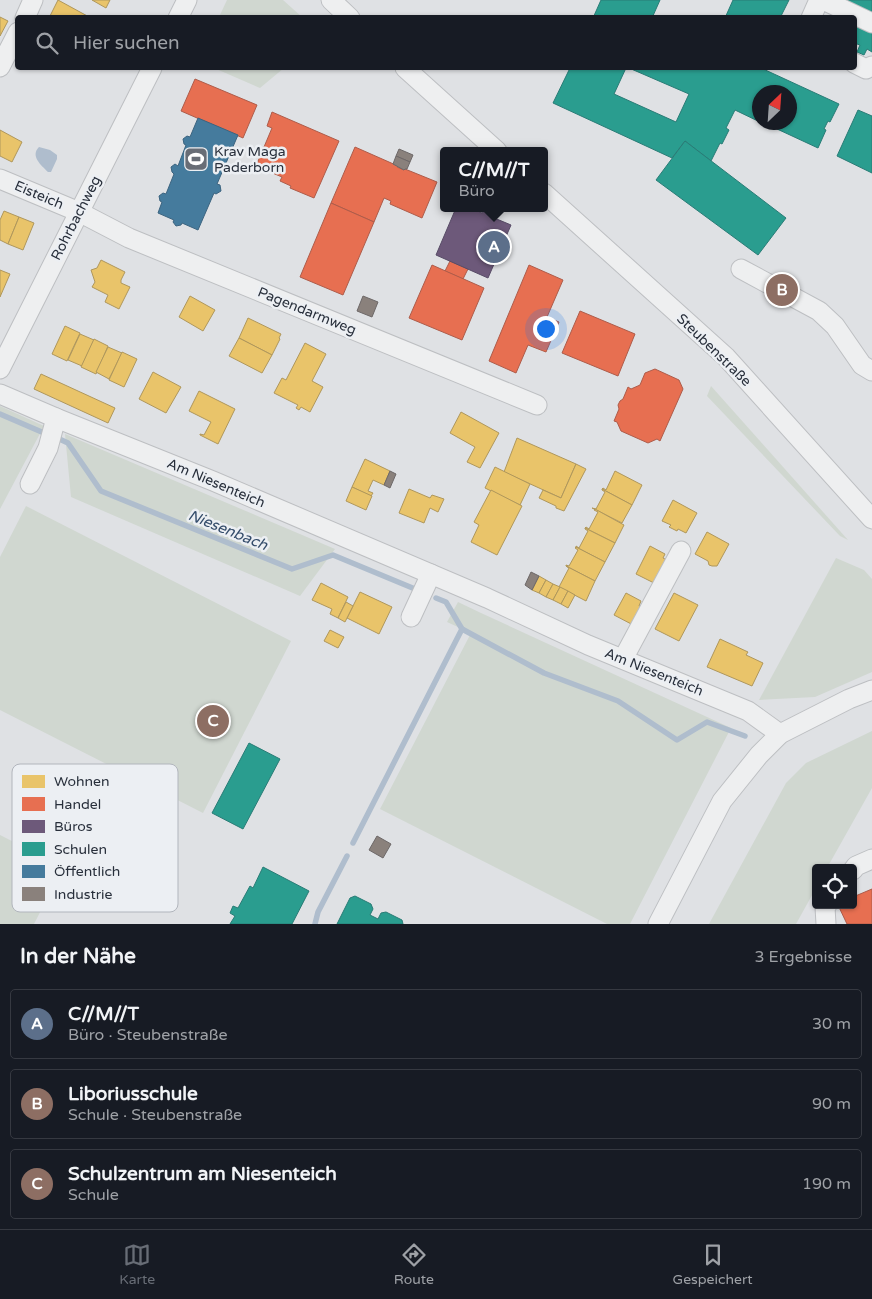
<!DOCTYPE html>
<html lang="de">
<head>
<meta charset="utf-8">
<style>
  :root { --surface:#171b24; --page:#20242c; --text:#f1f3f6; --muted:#9ea1a6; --line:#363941; --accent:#686d76 }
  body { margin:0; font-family:"Varela Round",sans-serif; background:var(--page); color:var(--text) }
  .controls { position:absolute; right:15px; bottom:15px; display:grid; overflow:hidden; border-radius:5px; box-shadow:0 1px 4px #0004 }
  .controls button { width:45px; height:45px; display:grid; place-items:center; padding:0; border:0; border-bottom:1px solid var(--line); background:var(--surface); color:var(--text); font:25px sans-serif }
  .compass { position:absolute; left:752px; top:85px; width:45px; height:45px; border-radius:50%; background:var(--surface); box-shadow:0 1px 4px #0004; rotate:25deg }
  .you { position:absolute; left:545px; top:328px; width:18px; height:18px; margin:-12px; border:4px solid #fff; border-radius:50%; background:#1a73e8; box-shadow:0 0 0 8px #1a73e833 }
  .badge { display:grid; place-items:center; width:32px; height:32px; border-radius:50%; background:var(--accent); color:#fff; font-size:16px; font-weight:700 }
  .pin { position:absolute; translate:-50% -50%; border:2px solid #fff; box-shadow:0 1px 5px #0006 }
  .popup { position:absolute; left:440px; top:147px; width:108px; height:65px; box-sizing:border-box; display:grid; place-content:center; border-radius:5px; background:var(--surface); filter:drop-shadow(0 1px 4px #0005); font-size:16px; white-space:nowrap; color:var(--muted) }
  .popup b { font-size:19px; color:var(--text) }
  .popup::after { content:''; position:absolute; left:50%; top:100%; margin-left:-10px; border:10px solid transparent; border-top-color:var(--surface) }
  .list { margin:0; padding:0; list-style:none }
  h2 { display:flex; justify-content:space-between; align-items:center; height:65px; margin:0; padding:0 20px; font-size:21px }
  h2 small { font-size:16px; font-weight:400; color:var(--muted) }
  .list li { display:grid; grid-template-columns:32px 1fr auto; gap:15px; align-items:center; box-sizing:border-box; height:70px; margin:0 10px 10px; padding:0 10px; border:1px solid var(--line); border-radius:5px }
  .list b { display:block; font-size:19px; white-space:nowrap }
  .list p { margin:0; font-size:16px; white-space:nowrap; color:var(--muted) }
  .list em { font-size:16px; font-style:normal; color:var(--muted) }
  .icon { flex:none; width:28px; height:28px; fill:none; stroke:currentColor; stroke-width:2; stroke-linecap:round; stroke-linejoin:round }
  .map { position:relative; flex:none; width:872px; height:924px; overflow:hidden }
  .search { position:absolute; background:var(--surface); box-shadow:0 1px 4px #0004; left:15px; right:15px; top:15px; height:55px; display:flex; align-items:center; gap:12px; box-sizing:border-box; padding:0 18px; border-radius:5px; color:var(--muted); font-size:19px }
  .sheet { height:305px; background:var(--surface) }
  nav { display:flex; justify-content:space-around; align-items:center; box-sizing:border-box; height:70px; border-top:1px solid var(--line); background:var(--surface); font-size:14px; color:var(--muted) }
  nav a { display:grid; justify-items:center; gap:2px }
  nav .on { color:var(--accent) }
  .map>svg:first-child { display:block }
  .green { fill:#d0d7d0 }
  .water { fill:#afbdcd }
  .homes { fill:#e9c46a; stroke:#af975c }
  .shops { fill:#e76f51; stroke:#ae5c4a }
  .offices { fill:#6d597a; stroke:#584c67 }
  .schools { fill:#2a9d8f; stroke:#297c76 }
  .public { fill:#457b9d; stroke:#3c6480 }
  .industry { fill:#8a817c; stroke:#6d6868 }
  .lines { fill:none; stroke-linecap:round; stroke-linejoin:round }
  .stream { stroke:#afbdcd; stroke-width:5.5 }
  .minor-casing { stroke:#bdbfc2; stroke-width:21 }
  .minor { stroke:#eeeff0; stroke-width:19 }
  .labels { text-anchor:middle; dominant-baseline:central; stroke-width:5; stroke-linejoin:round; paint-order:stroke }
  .poi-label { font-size:14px; fill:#282f3b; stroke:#eceff3; text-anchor:start }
  .street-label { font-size:14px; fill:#282f3b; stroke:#eceff3 }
  .water-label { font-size:15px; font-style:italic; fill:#354d6b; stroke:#eceff3 }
  .key { fill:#eceff3; stroke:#b1b5bc; stroke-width:1 }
  .key-label { font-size:14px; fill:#282f3b }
</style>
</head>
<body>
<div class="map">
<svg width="872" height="924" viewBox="0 0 872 924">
  <rect width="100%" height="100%" fill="#dfe1e4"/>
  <g class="green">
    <polygon points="227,0 283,0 302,17 219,17"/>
    <polygon points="214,68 284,68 260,88"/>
    <polygon points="711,386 848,540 840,536 707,396"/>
    <polygon points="0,406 44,426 0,509"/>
    <polygon points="65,434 335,549 300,596 71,497"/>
    <polygon points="26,506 291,641 203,813 0,710 0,557"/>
    <polygon points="836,558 864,570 872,579 872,672 815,697 759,700"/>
    <polygon points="458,602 481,613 731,728 630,924 607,924 380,809 471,633 447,622"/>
    <polygon points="872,731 872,788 827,868 816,868 816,888 796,924 709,924 786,783 806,763"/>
    <polygon points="0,835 63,867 34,924 0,924"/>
  </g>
  <path class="water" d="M39 147 50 150 57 155V159L51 172H48C41 165 30 156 39 147Z"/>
  <g class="homes">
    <polygon points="58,0 91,18 49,18"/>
    <polygon points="92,0 110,0 106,8"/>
    <polygon points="0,17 8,21 0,36"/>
    <polygon points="0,130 22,142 12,162 0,156"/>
    <polygon points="4,211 19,217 8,244 0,240 0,220"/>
    <polygon points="19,217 34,223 23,250 8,244"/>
    <polygon points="101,260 125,272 121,280 121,283 130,287 119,309 105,302 108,295 92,287 95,282 91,270 97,268"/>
    <polygon points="0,270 10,274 0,297"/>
    <polygon points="190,296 215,310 203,331 179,317"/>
    <polygon points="248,318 281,334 279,338 280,339 272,355 239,338"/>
    <polygon points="65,326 80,333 67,361 52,354"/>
    <polygon points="80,334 94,340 82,366 68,360"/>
    <polygon points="239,338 272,355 262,373 229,356"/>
    <polygon points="94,339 108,346 96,374 81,367"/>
    <polygon points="305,343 326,354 312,381 323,387 310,412 301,407 299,410 296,408 298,405 274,393 282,378 286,380"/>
    <polygon points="108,347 122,353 109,379 96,372"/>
    <polygon points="122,352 137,359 124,387 109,380"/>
    <polygon points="153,372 181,387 166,413 139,399"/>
    <polygon points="41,374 115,408 108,423 34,389"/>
    <polygon points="199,391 235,409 218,444 200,435 200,434 204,435 211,422 189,411"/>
    <polygon points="461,412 499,433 480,468 467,462 475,447 450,433"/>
    <polygon points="517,438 576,464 561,498 504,472"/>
    <polygon points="365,459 390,471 384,485 373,480 368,491 373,493 371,496 352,487"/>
    <polygon points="576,464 586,469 564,511 556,508 556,506 539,498 543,490 561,498"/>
    <polygon points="495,467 530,484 520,505 485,488"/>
    <polygon points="615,471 642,485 632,505 602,489 603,488 606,490"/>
    <polygon points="352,487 372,496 366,510 346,501"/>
    <polygon points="409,489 430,498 432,495 444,499 438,512 430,508 424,523 399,513"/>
    <polygon points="602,489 632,505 622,523 592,508 596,509 605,492 602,490"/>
    <polygon points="491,490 522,506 497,555 471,542 479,525 474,522"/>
    <polygon points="673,500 697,513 686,533 678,529 677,531 669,527 671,525 662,521"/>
    <polygon points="595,509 624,525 615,543 585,528 586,527 589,529 598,512 594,510"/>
    <polygon points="585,528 615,543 605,562 576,547 576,546 579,548 588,531 585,529"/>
    <polygon points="707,532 729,544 717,566 712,566 709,565 708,561 695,554"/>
    <polygon points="650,546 665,554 663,558 670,562 658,585 636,574"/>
    <polygon points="576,547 605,562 595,581 566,566 566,565 569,566 578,550 575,548"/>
    <polygon points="566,566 595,581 586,601 559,587 569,568"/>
    <polygon points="539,576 546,580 539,593 532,590"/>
    <polygon points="546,580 553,584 546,597 539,593"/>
    <polygon points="321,583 348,597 338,618 330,614 332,609 312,600"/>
    <polygon points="553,584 560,587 553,600 546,597"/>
    <polygon points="560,587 568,591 561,604 553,600"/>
    <polygon points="568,591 575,595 568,608 561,604"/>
    <polygon points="360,592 392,607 379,634 347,618"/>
    <polygon points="626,593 641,601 639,606 646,609 637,627 614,615"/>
    <polygon points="674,593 698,605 679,641 655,629"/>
    <polygon points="346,602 353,606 345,622 338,618"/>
    <polygon points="330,630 344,637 338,648 324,641"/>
    <polygon points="720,639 748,652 746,655 763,663 752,686 707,667"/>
  </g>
  <g class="shops">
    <polygon points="195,79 257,105 243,138 181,111"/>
    <polygon points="272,112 339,141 314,198 290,188 291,186 280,181 282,177 256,166 272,128 267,126"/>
    <polygon points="355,147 398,166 397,167 404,170 405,169 437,182 422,218 390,204 391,201 384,198 374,222 331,203"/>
    <polygon points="331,203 374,222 343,295 300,277"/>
    <polygon points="450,261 468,269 463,279 445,271"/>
    <polygon points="432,265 484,288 462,340 409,318"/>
    <polygon points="529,265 563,280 547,317 559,322 546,352 528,345 516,373 489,361"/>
    <polygon points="580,311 635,334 618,376 562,353"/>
    <polygon points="655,369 679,380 683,389 660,441 657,439 648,443 621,431 617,422 614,421 619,409 618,405 620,401 623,399 628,387 631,389 640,385 645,373"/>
    <polygon points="872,889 872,924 847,924 838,905 853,905 853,897"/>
  </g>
  <polygon class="offices" points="456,208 471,208 482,213 485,211 487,215 511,225 488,278 436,255"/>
  <g class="schools">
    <polygon points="601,0 660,0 652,18 593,18"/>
    <polygon points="733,0 789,0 780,18 725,18"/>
    <polygon points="848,0 872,0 872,15 847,3"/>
    <polygon points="854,22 872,30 872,52 867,49 864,55 857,52 860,45 854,43"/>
    <polygon points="570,68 626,68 614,94 676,122 689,94 629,68 761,68 839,104 830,122 828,121 824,129 826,130 818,148 762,122 790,122 790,92 760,92 760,122 735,110 726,128 729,130 722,144 720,143 711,161 685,141 672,158 553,103"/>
    <polygon points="858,110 872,116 872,173 837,156"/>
    <polygon points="685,141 786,218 758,255 656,180"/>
    <polygon points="249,743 280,759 243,829 212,813"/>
    <polygon points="263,867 309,891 292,924 230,924 235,916 230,913 233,906 238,908 250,886 253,888"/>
    <polygon points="355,896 371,904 373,909 370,915 378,919 381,913 386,912 402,920 403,924 337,924 350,898"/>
  </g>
  <polygon class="public" points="198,118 238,135 217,184 220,185 221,191 216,194 214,193 198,230 182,223 181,225 176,226 173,222 174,220 158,213 162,202 160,201 159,196 163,193 166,194 174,174 172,172 171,167 175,164 178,166 186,145 184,144 183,139 187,136 190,137"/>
  <g class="industry">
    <polygon points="399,149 413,155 410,162 396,156"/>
    <polygon points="396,156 410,162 407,169 405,169 404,170 393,164"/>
    <polygon points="363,296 378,302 372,317 357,311"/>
    <polygon points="390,471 396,474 390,488 384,485"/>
    <polygon points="531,572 539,576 532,590 525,585"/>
    <polygon points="377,836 391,844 383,858 369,850"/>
  </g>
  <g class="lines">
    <g class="stream">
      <polyline points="0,414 44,433"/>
      <polyline points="55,437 68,443 101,491 292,569 333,555 415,589"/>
      <polyline points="436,598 446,602 462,629 544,673 618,701 677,740 707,722 745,736"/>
      <polyline points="353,843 462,629"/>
      <polyline points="315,924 318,912 347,856"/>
    </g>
    <g class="minor-casing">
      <g id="minor">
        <polyline points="331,0 350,18"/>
        <polyline points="823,0 872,23"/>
        <polyline points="25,18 33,0"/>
        <polyline points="178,18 187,0"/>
        <polyline points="811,18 819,0"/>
        <polyline points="854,63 866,69 872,66"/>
        <polyline points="0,67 18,32"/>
        <polyline points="405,68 497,151"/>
        <polyline points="0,179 79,212 129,238 537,405"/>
        <polyline points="544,193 726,357 872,519"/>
        <polyline points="741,269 819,311 835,326 862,365 872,371"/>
        <polyline points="0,369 152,68"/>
        <polyline points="0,394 56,418 213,481 487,598 588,645 748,711 780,734"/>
        <polyline points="30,484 48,448 56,418"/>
        <polyline points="411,617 431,574"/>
        <polyline points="623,659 681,551"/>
        <polyline points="853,870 856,866 872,859"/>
        <polyline points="658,924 722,801 759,755 780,734 849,699 872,690"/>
        <polyline points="826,924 825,907 827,905"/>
      </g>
    </g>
    <use href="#minor" class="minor"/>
  </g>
  <defs>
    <g id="stadium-square" transform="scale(1.25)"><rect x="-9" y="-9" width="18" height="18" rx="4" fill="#686d76" stroke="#eceff3"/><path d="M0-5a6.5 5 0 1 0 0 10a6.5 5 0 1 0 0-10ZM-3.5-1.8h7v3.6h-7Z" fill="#fff"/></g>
  </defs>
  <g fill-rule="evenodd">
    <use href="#stadium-square" x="196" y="159"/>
  </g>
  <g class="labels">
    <g class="poi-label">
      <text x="214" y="151">Krav Maga<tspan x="214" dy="16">Paderborn</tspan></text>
    </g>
    <g class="street-label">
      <text transform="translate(39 195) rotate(23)">Eisteich</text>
      <text transform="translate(76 218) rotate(-63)">Rohrbachweg</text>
      <text transform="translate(307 311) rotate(22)">Pagendarmweg</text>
      <text transform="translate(714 350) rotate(44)">Steubenstraße</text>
      <text transform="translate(216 483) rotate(23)">Am Niesenteich</text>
      <text transform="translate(654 672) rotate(22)">Am Niesenteich</text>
    </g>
    <g class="water-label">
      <text transform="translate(228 530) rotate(22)">Niesenbach</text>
    </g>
  </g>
  <rect x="12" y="764" width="166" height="148" rx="8" class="key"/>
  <rect x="22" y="775" width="23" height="13" fill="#e9c46a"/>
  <rect x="22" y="797" width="23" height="14" fill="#e76f51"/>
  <rect x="22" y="820" width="23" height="13" fill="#6d597a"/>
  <rect x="22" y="842" width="23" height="14" fill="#2a9d8f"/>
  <rect x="22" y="865" width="23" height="13" fill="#457b9d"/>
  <rect x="22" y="887" width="23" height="14" fill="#8a817c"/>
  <g class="key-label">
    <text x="54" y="786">Wohnen</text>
    <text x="54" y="809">Handel</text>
    <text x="54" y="831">Büros</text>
    <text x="54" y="854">Schulen</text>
    <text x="54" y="876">Öffentlich</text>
    <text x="54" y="899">Industrie</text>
  </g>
</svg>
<div class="controls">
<button><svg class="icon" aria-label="locate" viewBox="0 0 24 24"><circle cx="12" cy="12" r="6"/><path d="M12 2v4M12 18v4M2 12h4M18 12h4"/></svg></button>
</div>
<svg class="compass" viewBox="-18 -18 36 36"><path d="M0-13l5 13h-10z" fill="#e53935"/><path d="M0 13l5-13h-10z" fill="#9ea1a6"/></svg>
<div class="you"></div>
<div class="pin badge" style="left:494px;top:247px;background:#5c6f8a">A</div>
<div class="popup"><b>C//M//T</b>Büro</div>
<div class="pin badge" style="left:782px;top:290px;background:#8d6e63">B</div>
<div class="pin badge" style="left:213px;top:721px;background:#8d6e63">C</div>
<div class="search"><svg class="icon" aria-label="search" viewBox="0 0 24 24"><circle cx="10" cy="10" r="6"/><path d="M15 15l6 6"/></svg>Hier suchen</div>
</div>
<section class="sheet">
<h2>In der Nähe<small>3 Ergebnisse</small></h2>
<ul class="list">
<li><span class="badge" style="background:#5c6f8a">A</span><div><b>C//M//T</b><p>Büro · Steubenstraße</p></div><em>30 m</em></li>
<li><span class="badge" style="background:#8d6e63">B</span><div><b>Liboriusschule</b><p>Schule · Steubenstraße</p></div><em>90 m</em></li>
<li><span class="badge" style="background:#8d6e63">C</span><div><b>Schulzentrum am Niesenteich</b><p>Schule</p></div><em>190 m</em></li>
</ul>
</section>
<nav>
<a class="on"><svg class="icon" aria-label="map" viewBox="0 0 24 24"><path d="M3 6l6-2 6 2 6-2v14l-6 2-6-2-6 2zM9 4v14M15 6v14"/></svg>Karte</a>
<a><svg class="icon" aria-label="directions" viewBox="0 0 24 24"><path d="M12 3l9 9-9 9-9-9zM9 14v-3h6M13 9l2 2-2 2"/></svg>Route</a>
<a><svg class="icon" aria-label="saved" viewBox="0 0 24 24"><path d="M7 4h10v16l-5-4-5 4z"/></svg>Gespeichert</a>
</nav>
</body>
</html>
